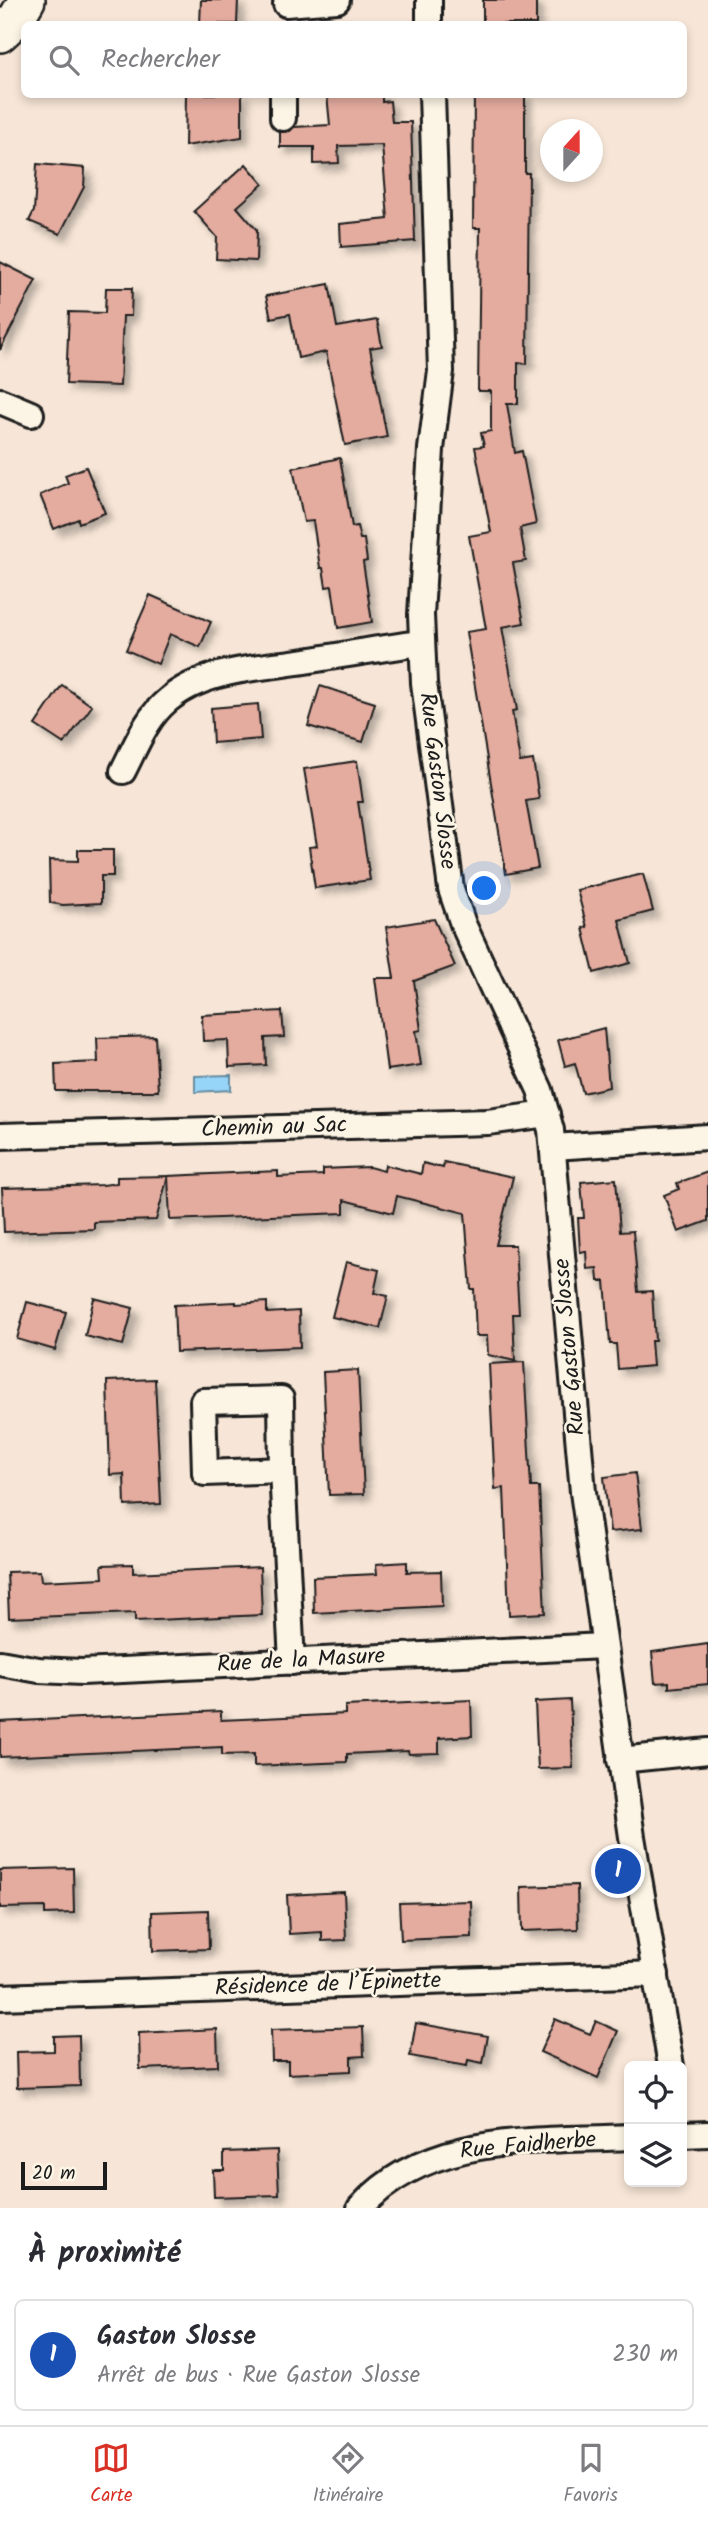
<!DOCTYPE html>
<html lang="fr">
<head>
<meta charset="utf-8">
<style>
  :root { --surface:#fff; --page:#f7f7f7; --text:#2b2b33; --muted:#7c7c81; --line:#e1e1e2; --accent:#d93025 }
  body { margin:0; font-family:Kalam,sans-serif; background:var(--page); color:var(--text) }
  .controls { position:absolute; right:21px; bottom:21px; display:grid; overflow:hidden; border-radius:10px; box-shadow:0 4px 10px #0003 }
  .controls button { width:63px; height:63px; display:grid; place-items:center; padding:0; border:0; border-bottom:2px solid var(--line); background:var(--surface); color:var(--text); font:35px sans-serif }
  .compass { position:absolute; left:540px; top:119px; width:63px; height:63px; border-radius:50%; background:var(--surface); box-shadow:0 4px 10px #0003; rotate:21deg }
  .scale { position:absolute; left:21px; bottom:18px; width:86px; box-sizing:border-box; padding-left:7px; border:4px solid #1c1c1c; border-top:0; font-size:19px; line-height:24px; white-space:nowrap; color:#1c1c1c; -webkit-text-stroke:5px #fcf5e5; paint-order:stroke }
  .you { position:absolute; left:485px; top:889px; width:24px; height:24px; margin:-18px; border:5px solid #fff; border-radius:50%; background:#1a73e8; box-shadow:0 0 0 10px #1a73e833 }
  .badge { display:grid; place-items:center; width:46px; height:46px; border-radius:50%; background:var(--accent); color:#fff; font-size:23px; font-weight:700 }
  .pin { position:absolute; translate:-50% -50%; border:4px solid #fff; box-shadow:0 2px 7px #0006 }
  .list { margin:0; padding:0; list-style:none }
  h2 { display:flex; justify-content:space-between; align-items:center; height:91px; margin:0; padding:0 28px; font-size:30px }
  h2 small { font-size:23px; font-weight:400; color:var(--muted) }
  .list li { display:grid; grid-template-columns:46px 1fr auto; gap:21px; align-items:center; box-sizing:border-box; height:112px; margin:0 14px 14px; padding:0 14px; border:2px solid var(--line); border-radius:10px }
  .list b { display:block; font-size:26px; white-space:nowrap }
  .list p { margin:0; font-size:23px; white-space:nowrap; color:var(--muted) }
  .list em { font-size:23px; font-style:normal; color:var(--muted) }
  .icon { flex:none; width:38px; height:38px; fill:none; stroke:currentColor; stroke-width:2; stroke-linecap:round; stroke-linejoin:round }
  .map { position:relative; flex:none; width:708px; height:2208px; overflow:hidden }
  .search { position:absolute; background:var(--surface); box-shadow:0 4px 10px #0003; left:21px; right:21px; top:21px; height:77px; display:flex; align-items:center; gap:18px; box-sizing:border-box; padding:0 24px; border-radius:10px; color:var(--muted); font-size:26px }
  .sheet { height:217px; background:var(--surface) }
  nav { display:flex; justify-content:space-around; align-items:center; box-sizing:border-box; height:98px; border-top:2px solid var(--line); background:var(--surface); font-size:19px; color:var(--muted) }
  nav a { display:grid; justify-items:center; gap:4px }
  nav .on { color:var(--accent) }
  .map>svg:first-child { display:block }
  .water { fill:#96d5f8; stroke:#658ba0; stroke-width:2 }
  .building { fill:#e4ab9f; stroke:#1c1c1c; stroke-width:2; filter:url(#shadow) }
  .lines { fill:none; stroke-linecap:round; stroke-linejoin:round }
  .street-casing { stroke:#1c1c1c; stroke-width:30 }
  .secondary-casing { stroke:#1c1c1c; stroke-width:40 }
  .street { stroke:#fcf5e5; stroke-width:24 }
  .secondary { stroke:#fcf5e5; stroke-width:35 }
  .labels { text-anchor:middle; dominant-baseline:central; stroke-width:5; stroke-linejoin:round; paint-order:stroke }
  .street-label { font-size:23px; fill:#1c1c1c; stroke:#fcf5e5 }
</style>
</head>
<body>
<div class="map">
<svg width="708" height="2208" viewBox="0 0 708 2208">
  <defs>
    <filter id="shadow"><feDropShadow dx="6" dy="6" stdDeviation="3.5" flood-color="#0004"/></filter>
  </defs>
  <rect width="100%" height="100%" fill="#f7e6d7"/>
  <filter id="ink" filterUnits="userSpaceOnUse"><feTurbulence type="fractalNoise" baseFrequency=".0143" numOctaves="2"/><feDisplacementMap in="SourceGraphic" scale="14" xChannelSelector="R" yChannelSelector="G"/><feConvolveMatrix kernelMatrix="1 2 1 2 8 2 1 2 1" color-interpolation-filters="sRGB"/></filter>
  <g filter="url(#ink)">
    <polygon class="water" points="231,1075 231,1090 195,1092 195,1076"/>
    <g class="building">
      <polygon points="201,0 238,0 237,24 200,24"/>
      <rect x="483" y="0" width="53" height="24"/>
      <polygon points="186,94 242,94 242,137 185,146"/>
      <polygon points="327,94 382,94 382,102 390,101 392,122 411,122 415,241 341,247 340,224 388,219 382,145 338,146 339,163 314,164 314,147 280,147 280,132 290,131 294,127 330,125"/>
      <polygon points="474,94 525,94 525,173 529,173 527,364 518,363 518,404 507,404 515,453 522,451 536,524 520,528 526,561 513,563 524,623 502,627 517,710 512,711 520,762 533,760 539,799 526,801 538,868 506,874 466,632 486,629 469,536 491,532 475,447 484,446 481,433 491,431 491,391 478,391 480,228 473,228"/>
      <polygon points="37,164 85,168 84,187 60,234 29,221 34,211"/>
      <polygon points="246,164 263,184 237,207 257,230 256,261 216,259 217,237 194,211"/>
      <polygon points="0,262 36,280 0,350"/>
      <polygon points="329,284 337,327 377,320 382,346 370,348 387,437 345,445 326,352 298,358 290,314 271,318 266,296"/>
      <polygon points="106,288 132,288 131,316 123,316 120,386 66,384 69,312 105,313"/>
      <polygon points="340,458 352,527 357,526 360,539 364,539 367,561 363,562 372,622 338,628 332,586 326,587 323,568 320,568 313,521 304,522 293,468"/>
      <polygon points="86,467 105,513 79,523 78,519 54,529 40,495 68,483 65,475"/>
      <polygon points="150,595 211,622 200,647 170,634 158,664 126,650"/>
      <polygon points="62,685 92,706 64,744 35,725"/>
      <polygon points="320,686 375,703 363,742 308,726"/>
      <polygon points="258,704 261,739 213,743 211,708"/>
      <polygon points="357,761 363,802 358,802 370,880 315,888 309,847 317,846 304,769"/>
      <polygon points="78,850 113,850 113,876 101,876 101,903 63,905 50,903 49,860 78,861"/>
      <polygon points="643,874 653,911 619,920 630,963 594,973 583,928 587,927 577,890"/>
      <polygon points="434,919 455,966 414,981 421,1030 416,1031 421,1065 387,1070 375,978 394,978 386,927"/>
      <polygon points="282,1011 284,1037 265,1038 266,1065 229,1067 228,1040 203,1041 202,1015"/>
      <polygon points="604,1028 609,1087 583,1093 575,1063 565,1066 558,1040"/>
      <polygon points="155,1036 158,1091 56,1091 55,1064 98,1062 97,1038"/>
      <polygon points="444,1162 513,1177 496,1245 515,1245 519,1314 513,1314 515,1361 488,1355 487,1336 476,1336 474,1289 471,1289 465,1213 397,1196 393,1213 344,1200 344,1213 170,1220 168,1176 278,1171 278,1177 323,1175 323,1169 369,1167 384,1171 385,1165 421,1174 423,1163 443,1168"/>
      <polygon points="708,1172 708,1221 678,1232 664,1195 679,1189 677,1183"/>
      <polygon points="168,1176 156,1220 94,1222 94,1229 4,1232 2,1188 103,1185 117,1183 117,1177"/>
      <polygon points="616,1179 620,1232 633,1231 638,1292 652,1291 655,1341 651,1341 653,1366 618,1369 616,1344 610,1344 605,1281 598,1281 597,1268 587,1269 586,1251 580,1252 578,1218 584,1218 581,1182"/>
      <polygon points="346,1262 379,1270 374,1293 388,1296 380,1328 332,1317"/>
      <polygon points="94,1298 133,1308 123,1345 85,1336"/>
      <polygon points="27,1302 66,1312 55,1350 17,1339"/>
      <polygon points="236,1302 236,1304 267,1302 267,1313 299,1311 300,1347 176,1352 174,1305"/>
      <polygon points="524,1362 531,1487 539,1487 545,1613 509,1615 504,1488 495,1489 489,1364"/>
      <polygon points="358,1370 364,1494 329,1495 323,1372"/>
      <polygon points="155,1379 161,1504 125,1506 124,1474 110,1475 107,1381"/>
      <polygon points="635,1473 642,1529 610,1532 604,1477"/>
      <polygon points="407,1562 407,1572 441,1571 442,1606 314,1613 313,1577 377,1574 376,1564"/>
      <polygon points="133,1564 133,1573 260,1567 262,1615 135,1621 135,1613 9,1618 7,1572 40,1571 41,1581 103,1578 102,1565"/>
      <polygon points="708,1644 708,1684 669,1688 669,1682 655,1683 652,1652"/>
      <polygon points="471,1700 472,1736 439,1738 439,1753 409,1754 408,1751 347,1754 347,1762 254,1766 254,1754 222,1755 222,1747 0,1757 0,1722 221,1711 221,1720 345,1714 345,1706"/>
      <polygon points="570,1700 573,1768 538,1769 535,1702"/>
      <polygon points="73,1868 74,1913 45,1914 45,1907 0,1908 0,1870"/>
      <polygon points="577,1885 578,1929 522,1931 521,1887"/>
      <polygon points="344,1892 346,1940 322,1941 322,1932 289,1934 287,1895"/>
      <polygon points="471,1901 472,1937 401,1940 399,1903"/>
      <polygon points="208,1910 209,1949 153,1951 152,1912"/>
      <polygon points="555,2019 590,2034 596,2021 618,2031 598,2078 540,2052"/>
      <polygon points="416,2023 488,2036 483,2063 468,2060 467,2066 410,2056"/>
      <polygon points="363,2027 364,2056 351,2057 351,2071 288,2074 288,2061 272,2061 271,2030"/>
      <polygon points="217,2029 218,2066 140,2069 139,2033"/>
      <polygon points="79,2035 80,2086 17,2088 16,2052 54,2051 54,2036"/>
      <polygon points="277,2150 279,2195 214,2197 213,2170 224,2170 224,2152"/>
    </g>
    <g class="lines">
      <g class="street-casing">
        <g id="street">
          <polyline points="429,0 429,24"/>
          <polyline points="286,4 337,0"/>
          <polyline points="432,94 441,371 431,449 421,615 424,683 451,889 463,924 540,1090 551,1130 583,1492 632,1837 671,2066"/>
          <polyline points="283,118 283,94"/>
          <polyline points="0,401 31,414"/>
          <path d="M123 771C136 746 146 718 168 700 204 669 260 668 305 661 343 655 382 648 421 643"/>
          <polyline points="0,1136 488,1122 547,1114"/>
          <polyline points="553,1147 708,1137"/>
          <polygon points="281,1399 282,1470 205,1473 203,1401"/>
          <polyline points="282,1470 292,1662"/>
          <polyline points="0,1663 39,1670 82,1672 603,1646"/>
          <polyline points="620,1760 708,1751"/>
          <polyline points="0,1997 656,1974"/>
          <polyline points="682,2135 708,2134"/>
          <path d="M360 2208C429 2132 535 2142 629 2137"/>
        </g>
      </g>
      <g class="secondary-casing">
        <polyline id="secondary" points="0,34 16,19 27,0"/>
      </g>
      <use href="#street" class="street"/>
      <use href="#secondary" class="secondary"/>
    </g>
  </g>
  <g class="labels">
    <g class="street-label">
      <text transform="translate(437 781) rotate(83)">Rue Gaston Slosse</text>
      <text transform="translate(274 1128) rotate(-2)">Chemin au Sac</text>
      <text transform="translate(570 1347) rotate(-95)">Rue Gaston Slosse</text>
      <text transform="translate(301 1661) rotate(-3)">Rue de la Masure</text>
      <text transform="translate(328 1985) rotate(-2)">Résidence de l’Épinette</text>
      <text transform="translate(528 2146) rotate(-5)">Rue Faidherbe</text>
    </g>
  </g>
</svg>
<div class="controls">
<button><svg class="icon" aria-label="locate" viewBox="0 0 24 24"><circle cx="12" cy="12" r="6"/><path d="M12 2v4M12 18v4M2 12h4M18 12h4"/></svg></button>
<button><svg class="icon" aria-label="layers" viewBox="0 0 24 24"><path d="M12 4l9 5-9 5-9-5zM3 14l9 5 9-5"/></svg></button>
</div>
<svg class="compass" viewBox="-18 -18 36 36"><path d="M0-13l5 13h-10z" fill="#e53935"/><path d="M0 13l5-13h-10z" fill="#7c7c81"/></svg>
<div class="scale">20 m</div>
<div class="you"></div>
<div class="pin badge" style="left:618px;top:1871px;background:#1a4fb4">1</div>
<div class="search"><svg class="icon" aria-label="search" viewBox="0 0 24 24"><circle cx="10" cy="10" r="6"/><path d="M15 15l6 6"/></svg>Rechercher</div>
</div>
<section class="sheet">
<h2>À proximité<small></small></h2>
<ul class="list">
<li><span class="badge" style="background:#1a4fb4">1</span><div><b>Gaston Slosse</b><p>Arrêt de bus · Rue Gaston Slosse</p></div><em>230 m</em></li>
</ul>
</section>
<nav>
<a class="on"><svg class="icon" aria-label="map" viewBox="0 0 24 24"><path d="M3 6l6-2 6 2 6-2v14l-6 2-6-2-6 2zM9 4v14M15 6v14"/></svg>Carte</a>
<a><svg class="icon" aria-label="directions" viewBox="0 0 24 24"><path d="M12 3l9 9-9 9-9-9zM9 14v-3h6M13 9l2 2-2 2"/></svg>Itinéraire</a>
<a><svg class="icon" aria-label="saved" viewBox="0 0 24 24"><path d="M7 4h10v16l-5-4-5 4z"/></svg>Favoris</a>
</nav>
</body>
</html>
